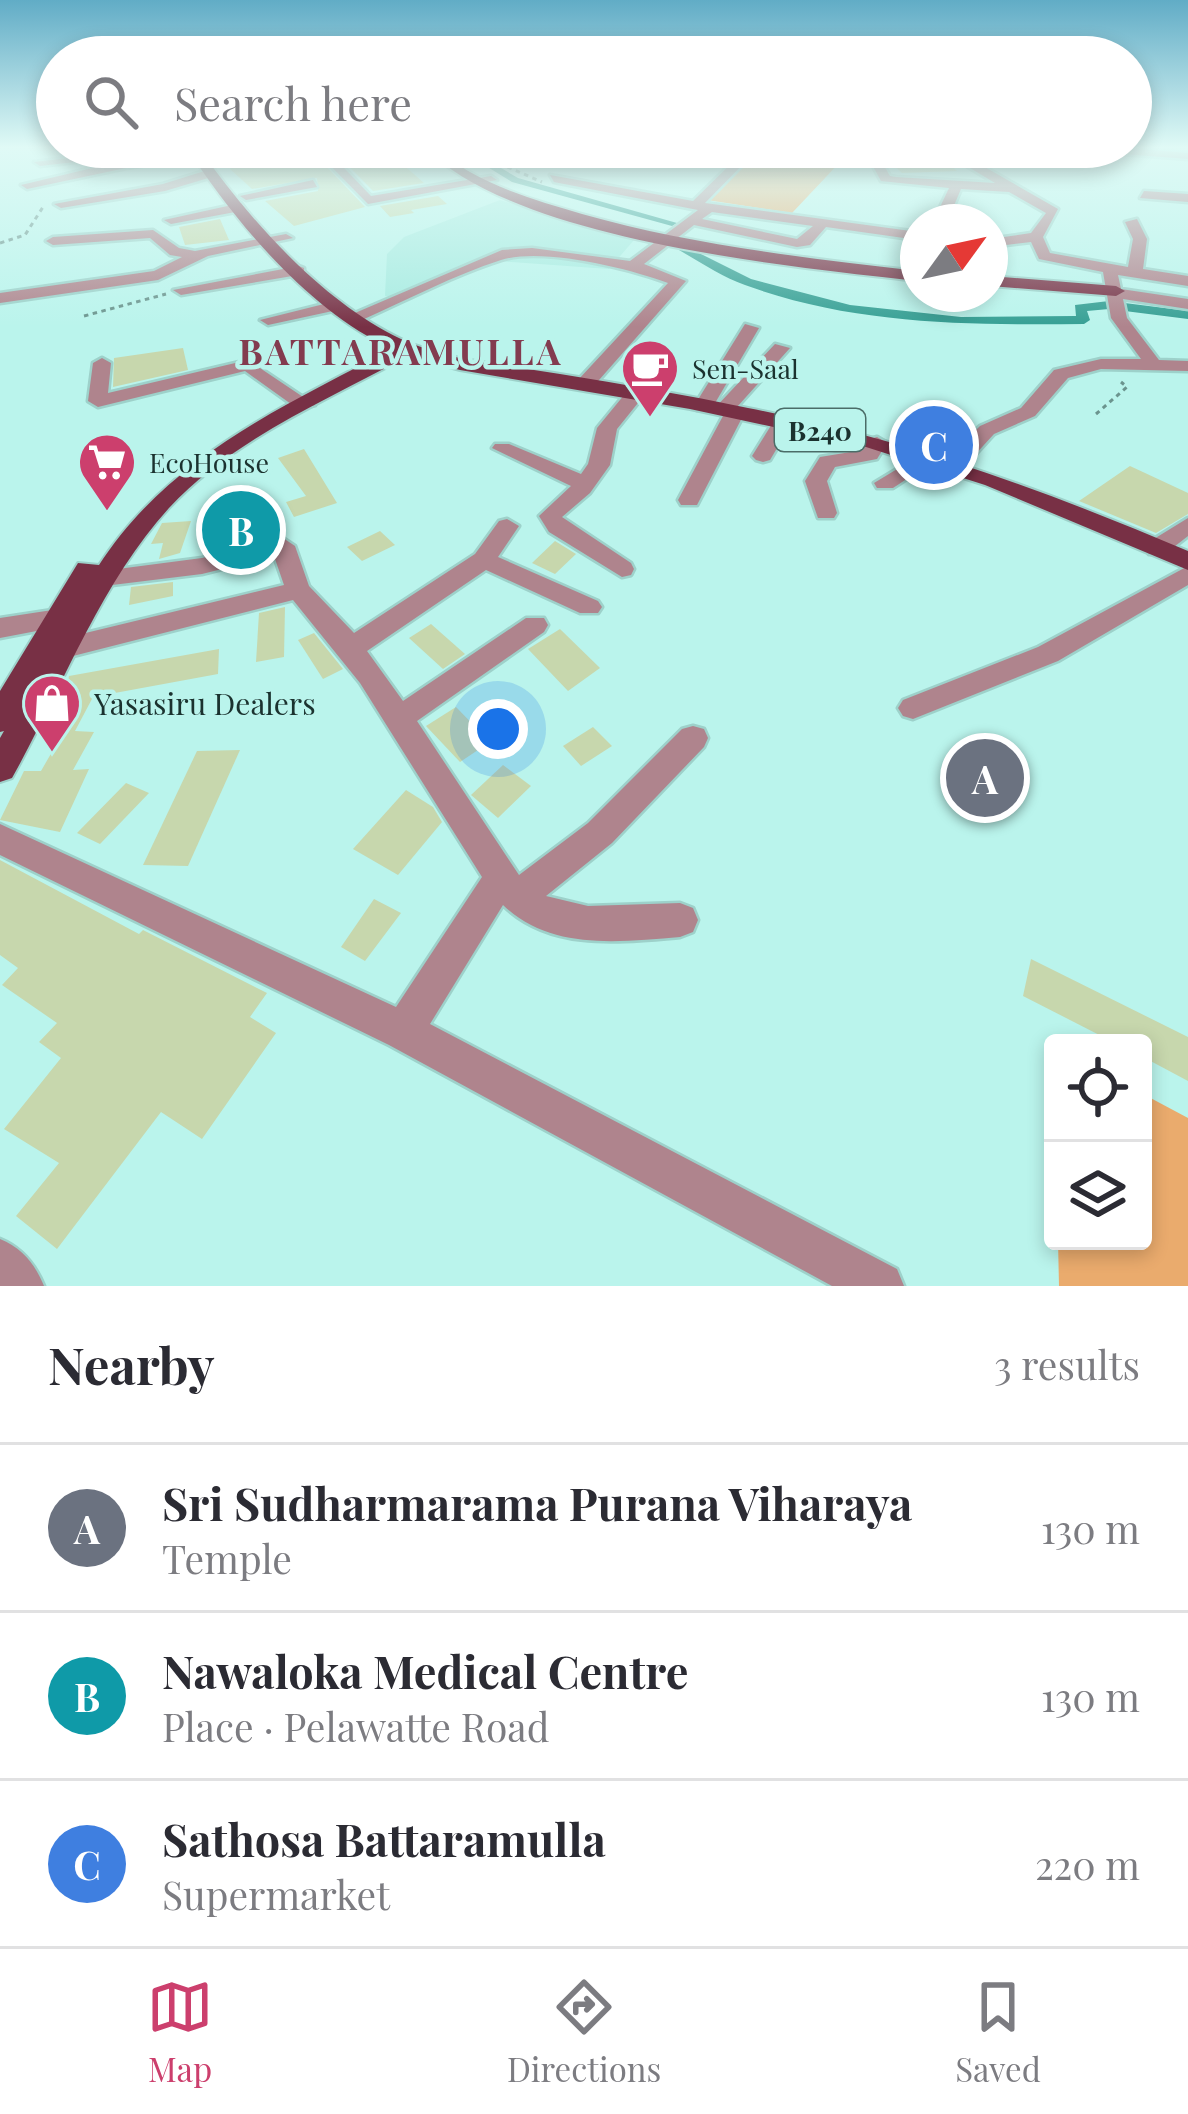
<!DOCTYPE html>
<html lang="en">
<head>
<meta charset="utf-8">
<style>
	:root { --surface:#fff; --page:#f7f7f7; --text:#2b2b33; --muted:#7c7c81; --line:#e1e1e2; --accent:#cc3f6d }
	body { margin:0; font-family:"Playfair Display",serif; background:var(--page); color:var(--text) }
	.controls { position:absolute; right:36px; bottom:36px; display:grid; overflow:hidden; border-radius:12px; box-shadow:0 6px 18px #0003 }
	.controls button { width:108px; height:108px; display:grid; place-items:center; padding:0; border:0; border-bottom:3px solid var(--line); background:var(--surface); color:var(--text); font:60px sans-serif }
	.compass { position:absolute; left:900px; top:204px; width:108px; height:108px; border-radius:50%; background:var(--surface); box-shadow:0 6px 18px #0003; rotate:57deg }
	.you { position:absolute; left:498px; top:729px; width:42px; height:42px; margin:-30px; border:9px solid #fff; border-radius:50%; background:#1a73e8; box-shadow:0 0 0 18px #1a73e833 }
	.badge { display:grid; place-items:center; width:78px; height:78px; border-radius:50%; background:var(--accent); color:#fff; font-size:39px; font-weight:700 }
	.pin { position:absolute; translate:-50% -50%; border:6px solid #fff; box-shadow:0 3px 12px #0006 }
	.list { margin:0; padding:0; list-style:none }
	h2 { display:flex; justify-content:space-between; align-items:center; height:156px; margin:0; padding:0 48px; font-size:51px }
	h2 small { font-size:39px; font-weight:400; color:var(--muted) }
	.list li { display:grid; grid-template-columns:78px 1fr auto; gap:36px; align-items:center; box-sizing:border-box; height:168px; padding:0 48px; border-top:3px solid var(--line) }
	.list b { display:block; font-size:45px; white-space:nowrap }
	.list p { margin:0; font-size:39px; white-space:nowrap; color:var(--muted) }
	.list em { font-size:39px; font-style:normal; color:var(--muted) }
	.icon { flex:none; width:66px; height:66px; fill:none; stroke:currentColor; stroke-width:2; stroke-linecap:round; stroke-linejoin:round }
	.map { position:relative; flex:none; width:1188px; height:1286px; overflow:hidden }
	.search { position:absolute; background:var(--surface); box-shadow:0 6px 18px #0003; left:36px; right:36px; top:36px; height:132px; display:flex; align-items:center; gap:30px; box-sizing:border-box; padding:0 42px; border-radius:66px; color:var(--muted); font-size:45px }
	.sheet { height:660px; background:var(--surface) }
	nav { display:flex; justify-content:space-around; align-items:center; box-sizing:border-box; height:168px; border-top:3px solid var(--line); background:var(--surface); font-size:33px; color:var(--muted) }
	nav a { display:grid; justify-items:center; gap:6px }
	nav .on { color:var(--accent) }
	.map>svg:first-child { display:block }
	.built { fill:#a7ebe1 }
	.green { fill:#eaab6d }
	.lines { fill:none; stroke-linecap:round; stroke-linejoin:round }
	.canal { fill:#369f94; fill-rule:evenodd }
	.building { fill:#c7d7ad }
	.minor-casing { stroke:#9dd1ca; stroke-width:5 }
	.major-casing { stroke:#9dd1ca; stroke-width:4 }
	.path { stroke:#6b948e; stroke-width:3; stroke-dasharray:4.5 4.5; stroke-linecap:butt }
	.minor { fill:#af848d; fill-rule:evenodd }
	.major { fill:#783045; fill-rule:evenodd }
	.labels { text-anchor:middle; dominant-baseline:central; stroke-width:9; stroke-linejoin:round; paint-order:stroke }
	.far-poi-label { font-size:27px; fill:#1b322f; stroke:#baf4ec; text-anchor:start }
	.shield { fill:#baf4ec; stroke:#4b6c68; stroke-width:3 }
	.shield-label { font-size:27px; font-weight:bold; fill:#1b322f }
	.poi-label { font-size:30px; fill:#1b322f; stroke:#baf4ec; text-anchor:start }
	.far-district-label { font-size:36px; font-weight:bold; letter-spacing:3px; fill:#833b4f; stroke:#baf4ec }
</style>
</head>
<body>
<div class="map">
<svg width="1188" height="1286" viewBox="0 0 1188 1286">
	<rect width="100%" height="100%" fill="#baf4ec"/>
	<polygon class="built" points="500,200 634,240 609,269 497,261 405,300 385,296 387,254 404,237"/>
	<g class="green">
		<path d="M764,147C789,147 821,144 842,160L792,213L707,200Z"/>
		<polygon points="1143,1094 1188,1118 1188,1286 1059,1286 1058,1241 1143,1241"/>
	</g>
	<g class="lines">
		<g class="canal">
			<polygon points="455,147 465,147 518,178 677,223 672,226 512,182"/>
			<path d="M683,245L751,279L850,305L961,317L1076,316L1075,305L1109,301L1188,311V319L1109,309L1087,311L1090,320L1084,324C970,325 854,325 745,285C722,277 700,262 679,250L677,248Z"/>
		</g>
	</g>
	<g class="building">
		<polygon points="233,147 308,147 365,207 294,226 265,201 318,191 317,178 252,189 230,169 238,156"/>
		<polygon points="330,147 404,147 425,165 407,168 424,183 373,191"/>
		<polygon points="873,147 930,147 957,171 902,173"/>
		<polygon points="438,196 447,204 411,210 414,213 390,217 380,206"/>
		<polygon points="220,219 229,240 185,245 179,227"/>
		<polygon points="183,348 188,370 113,387 114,358"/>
		<polygon points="304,449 337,503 294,517 286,502 306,496 278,458"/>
		<polygon points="1130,466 1188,493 1188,514 1156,533 1079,501"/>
		<polygon points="256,505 268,537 223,548 213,517"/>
		<polygon points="191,521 180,553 159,559 163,543 151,544 162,523"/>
		<polygon points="380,531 395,545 362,561 347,547"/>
		<polygon points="555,541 576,554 555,574 532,563"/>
		<polygon points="173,582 173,596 129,605 131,587"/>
		<polygon points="285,607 284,657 256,662 259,613"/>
		<polygon points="431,624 465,654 443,669 409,638"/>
		<polygon points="560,629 600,668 568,691 528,649"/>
		<polygon points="314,633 343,669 323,679 298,640"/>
		<polygon points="219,649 218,674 93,697 75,731 94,732 73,770 89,769 60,832 0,820 24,771 41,771 60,738 45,738 61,710 69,676"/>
		<polygon points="456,707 490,742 460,762 426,726"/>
		<polygon points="593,727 612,746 581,766 563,746"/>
		<polygon points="240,750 188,866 143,865 197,751"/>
		<polygon points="503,765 531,786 498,818 471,795"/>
		<polygon points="126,783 149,793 100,844 77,833"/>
		<polygon points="406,790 433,807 442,822 398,875 353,849"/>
		<polygon points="0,860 139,934 143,930 267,993 250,1017 276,1033 202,1139 161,1112 57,1249 16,1216 59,1163 4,1129 61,1058 39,1042 57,1023 2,985 18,968 0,955"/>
		<polygon points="374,899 401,913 365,961 341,947"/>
		<polygon points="1031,959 1188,1037 1188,1081 1143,1057 1143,1043 1115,1043 1023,996"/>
	</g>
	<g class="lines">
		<defs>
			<g id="minor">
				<polygon points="312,147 324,147 371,196 491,176 497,180 368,204"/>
				<polygon points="612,147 695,155 701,158 695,161 615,154 609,151"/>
				<path d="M740,147L757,150L705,203L918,232V240L826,227L810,245L797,247L694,225L644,264L686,281L592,388H578V380L668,283C628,268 542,247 501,260C454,275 407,300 362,320L348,316L502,250L532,248L630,261L698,210L554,182L550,175L693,201L744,151ZM712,212L813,226L797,239L702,219Z"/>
				<path d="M852,147C874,147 880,158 890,176L896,177L995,183L935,147H1116L1188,153V159L1071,150L962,154L1058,209L1043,237L1050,253L1128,267L1133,239L1125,222L1137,219L1147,239L1143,269L1188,276V286L1118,275L1121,289L1188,299V309L1123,299L1127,318L1159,360L1188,361V371L1101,369L1068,378L1035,416L994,434L961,470H945V460L980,426L1021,408L1054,370L1101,359H1141L1111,318L1103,272L1039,259L1031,242L990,247V239L1031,233L1046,213L1009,192L961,189L947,222H933L949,188L881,181L869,159Z"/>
				<polygon points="201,153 197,158 126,168 27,189 21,185 126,160"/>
				<polygon points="96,155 92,160 40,166 34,162"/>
				<polygon points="211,169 215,176 165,191 61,208 54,204 163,184"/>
				<polygon points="313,180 317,187 246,200 240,196"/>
				<polygon points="1144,191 1188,194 1188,202 1140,198"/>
				<polygon points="241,203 246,210 171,224 164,220"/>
				<polygon points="153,230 179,248 195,251 286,234 293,238 208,256 158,280 0,303 0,293 154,271 182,257 170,255 150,238 53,245 46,241 53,237"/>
				<polygon points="299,266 304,268 304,274 181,295 173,290"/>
				<polygon points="336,301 342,303 342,309 268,325 260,320"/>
				<polygon points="745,324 759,328 711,410 697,410 694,406"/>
				<polygon points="775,344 790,348 737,407 745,412 697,505 681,505 678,500 723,416 713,410"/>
				<polygon points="102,358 111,363 108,393 248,360 315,405 298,409 245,371 98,407 88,401 93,363"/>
				<polygon points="629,389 646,393 617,429 610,465 590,493 562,517 631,563 634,569 631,575 622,577 549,532 539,516 571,486 492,448 495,444 509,444 581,474 588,464 597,428"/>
				<polygon points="782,417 792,423 770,460 763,462 756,460 752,456 775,419"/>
				<polygon points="877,437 887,443 877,459 835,467 827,481 837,513 834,518 818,518 805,481 820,457 863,450 870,439"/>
				<polygon points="927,451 934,453 934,461 893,488 877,488 874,483"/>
				<polygon points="1188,518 1188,536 1165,554 1149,554 1145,548 1149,542"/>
				<path d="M507,519L519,526L498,557L598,601L602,607L598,613H580L486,570L367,651L403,701L526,618H544L548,625L544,632L417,721L519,875L588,823L682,729L693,726L704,729L708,738L704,747L612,843L546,896L588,906L680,903L693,908L698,920L693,932L680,937C619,942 550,951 503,905L430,1024L897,1269L904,1286H832L389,1045L0,855V824L396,1007L482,877L360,683L293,600L69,657L55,647L69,637L284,585L274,556L202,574L104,586L92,578L95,572L202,558L283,538L295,546L309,586L354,633L475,554L499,521Z"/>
				<polygon points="1188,566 1188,585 1058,661 913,719 903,716 898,708 903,700 1038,647"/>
				<polygon points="59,609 68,611 72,618 68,625 0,638 0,618"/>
				<path d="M0,1239C22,1248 35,1264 44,1286H0Z"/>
			</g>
			<g id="major">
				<path d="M186,147H198C249,219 321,301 401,339C451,362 507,365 560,374C623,384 686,395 748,408C902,438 1044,490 1188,551V570L985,485L866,447L690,409L460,370L408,356C327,400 233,439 169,508C99,585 62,689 12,778L0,782V738L4,731L0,732V691L78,563L99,565C169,457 282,407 392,349C308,310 236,223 186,147Z"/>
				<path d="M424,147C445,147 453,163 470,172C505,192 545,203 582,214C691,245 806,258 918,271V281C787,266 517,241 424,147Z"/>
				<polygon points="990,276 1116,286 1125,291 1116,296 990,286"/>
			</g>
		</defs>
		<use href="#minor" class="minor-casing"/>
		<use href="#major" class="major-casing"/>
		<g class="path">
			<polyline points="478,147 496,162 542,182"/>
			<polyline points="0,243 25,235 43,207"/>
			<polyline points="84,316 166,294"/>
			<polyline points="1096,414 1127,387 1121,382"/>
		</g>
		<use href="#minor" class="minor"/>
		<use href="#major" class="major"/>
	</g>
	<linearGradient id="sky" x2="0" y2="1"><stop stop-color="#61acc6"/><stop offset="0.45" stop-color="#e0faf6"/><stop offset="1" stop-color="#e0faf6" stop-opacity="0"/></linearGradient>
	<rect width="1188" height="327" fill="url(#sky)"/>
	<defs>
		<symbol id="cafe-pin" viewBox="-11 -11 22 30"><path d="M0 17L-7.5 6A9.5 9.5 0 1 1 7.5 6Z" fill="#cc3f6d" stroke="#baf4ec"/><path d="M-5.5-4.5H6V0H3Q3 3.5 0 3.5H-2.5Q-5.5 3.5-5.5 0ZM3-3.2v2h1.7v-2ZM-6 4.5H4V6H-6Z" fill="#fff"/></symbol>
		<symbol id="supermarket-pin" viewBox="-11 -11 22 30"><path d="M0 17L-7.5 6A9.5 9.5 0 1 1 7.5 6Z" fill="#cc3f6d" stroke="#baf4ec"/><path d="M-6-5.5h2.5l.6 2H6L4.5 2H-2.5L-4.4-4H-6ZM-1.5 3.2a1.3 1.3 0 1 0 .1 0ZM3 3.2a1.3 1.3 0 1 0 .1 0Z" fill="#fff"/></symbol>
		<symbol id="shop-pin" viewBox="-11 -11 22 30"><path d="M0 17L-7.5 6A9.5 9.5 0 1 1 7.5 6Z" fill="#cc3f6d" stroke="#baf4ec"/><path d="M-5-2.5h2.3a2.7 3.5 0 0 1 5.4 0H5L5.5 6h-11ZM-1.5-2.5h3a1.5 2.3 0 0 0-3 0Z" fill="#fff"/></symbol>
	</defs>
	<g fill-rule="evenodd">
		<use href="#cafe-pin" x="617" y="335" width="66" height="90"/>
		<use href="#supermarket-pin" x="74" y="429" width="66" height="90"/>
		<use href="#shop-pin" x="19" y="670" width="66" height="90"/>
	</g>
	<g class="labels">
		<g class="far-poi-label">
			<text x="692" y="368">Sen-Saal</text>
			<text x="149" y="462">EcoHouse</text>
		</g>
		<rect class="shield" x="775" y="409" width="90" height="42" rx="9"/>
		<g class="shield-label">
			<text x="820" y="430">B240</text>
		</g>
		<g class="poi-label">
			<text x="94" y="703">Yasasiru Dealers</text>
		</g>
		<g class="far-district-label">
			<text x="401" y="350">BATTARAMULLA</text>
		</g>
	</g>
</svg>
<div class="controls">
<button><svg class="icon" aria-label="locate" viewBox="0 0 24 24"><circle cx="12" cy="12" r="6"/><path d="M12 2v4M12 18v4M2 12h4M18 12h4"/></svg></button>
<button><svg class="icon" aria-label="layers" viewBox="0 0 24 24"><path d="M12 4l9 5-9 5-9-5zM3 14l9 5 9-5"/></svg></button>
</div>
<svg class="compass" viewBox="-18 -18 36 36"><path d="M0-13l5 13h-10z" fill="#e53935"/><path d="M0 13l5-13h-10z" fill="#7c7c81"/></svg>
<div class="you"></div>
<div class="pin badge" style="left:985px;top:778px;background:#6b7280">A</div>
<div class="pin badge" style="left:241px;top:530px;background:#0f9aa8">B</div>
<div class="pin badge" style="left:934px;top:445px;background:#3f7fe0">C</div>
<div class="search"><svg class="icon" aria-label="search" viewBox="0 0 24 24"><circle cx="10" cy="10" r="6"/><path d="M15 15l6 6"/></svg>Search here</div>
</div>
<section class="sheet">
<h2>Nearby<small>3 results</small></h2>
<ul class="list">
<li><span class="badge" style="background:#6b7280">A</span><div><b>Sri Sudharmarama Purana Viharaya</b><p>Temple</p></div><em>130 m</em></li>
<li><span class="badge" style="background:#0f9aa8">B</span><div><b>Nawaloka Medical Centre</b><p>Place · Pelawatte Road</p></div><em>130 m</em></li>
<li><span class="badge" style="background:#3f7fe0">C</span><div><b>Sathosa Battaramulla</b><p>Supermarket</p></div><em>220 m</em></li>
</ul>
</section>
<nav>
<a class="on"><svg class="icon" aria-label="map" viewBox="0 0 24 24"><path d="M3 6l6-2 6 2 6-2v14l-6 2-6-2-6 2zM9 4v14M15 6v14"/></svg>Map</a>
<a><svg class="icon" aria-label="directions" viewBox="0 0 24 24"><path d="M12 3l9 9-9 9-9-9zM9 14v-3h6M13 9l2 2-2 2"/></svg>Directions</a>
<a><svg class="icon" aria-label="saved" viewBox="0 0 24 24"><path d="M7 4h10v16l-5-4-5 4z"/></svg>Saved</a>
</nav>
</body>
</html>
